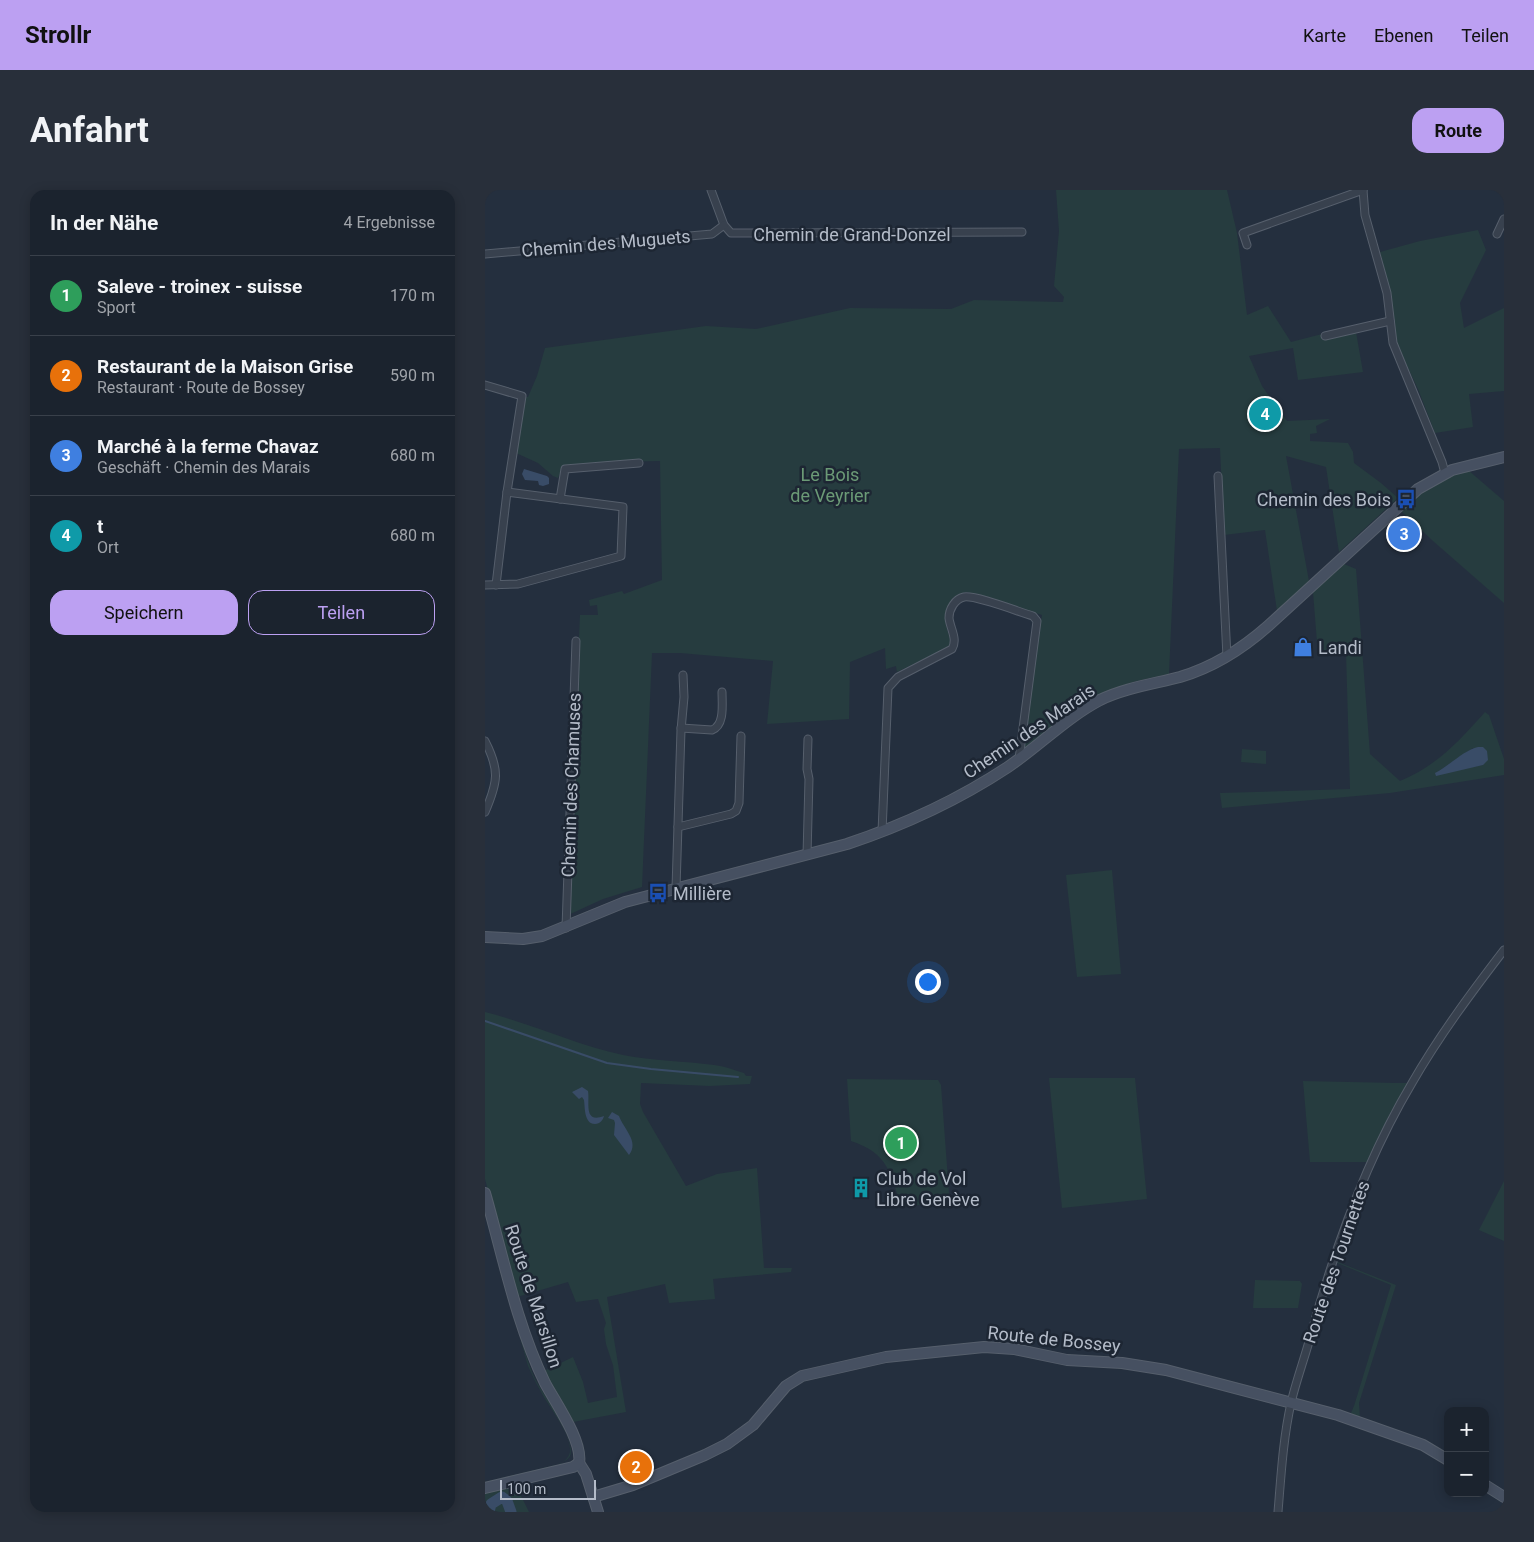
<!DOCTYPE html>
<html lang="de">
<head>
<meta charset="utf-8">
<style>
	:root { --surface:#1b232e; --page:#282f3a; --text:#f1f3f6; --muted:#a0a4aa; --line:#39404a; --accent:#bca0f2 }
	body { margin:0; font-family:Roboto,sans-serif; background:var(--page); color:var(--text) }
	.controls { position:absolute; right:15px; bottom:15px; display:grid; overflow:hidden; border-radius:10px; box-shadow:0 2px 12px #0003 }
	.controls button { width:45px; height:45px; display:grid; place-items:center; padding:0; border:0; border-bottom:1px solid var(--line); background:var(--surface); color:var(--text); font:25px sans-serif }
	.scale { position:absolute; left:15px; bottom:12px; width:96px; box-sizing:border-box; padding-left:5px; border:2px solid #b4bcc9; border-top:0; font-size:14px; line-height:18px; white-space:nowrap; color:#b4bcc9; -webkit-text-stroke:4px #1d2633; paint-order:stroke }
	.you { position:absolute; left:442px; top:791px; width:18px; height:18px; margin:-12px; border:4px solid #fff; border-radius:50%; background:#1a73e8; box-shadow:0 0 0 8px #1a73e833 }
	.badge { display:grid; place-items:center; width:32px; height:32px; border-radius:50%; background:var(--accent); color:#fff; font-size:16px; font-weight:700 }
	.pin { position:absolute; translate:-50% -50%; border:2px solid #fff; box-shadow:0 1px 5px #0006 }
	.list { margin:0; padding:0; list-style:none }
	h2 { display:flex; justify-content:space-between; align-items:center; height:65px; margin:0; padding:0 20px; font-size:21px }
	h2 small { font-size:16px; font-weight:400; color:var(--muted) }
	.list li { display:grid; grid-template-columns:32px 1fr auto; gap:15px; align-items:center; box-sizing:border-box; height:80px; padding:0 20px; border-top:1px solid var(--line) }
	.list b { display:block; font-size:19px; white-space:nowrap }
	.list p { margin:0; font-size:16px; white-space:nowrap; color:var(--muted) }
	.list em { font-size:16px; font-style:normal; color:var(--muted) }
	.actions { display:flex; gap:10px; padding:15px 20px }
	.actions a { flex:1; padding:11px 0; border:1px solid var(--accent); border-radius:15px; text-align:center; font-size:18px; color:var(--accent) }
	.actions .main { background:var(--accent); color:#111 }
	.map { position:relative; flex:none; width:1019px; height:1322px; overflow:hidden; border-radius:15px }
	header { display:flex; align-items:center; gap:30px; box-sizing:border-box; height:70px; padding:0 25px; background:var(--accent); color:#111 }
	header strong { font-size:24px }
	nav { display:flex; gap:28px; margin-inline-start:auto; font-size:18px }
	.intro { display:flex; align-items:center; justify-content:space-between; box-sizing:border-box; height:120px; padding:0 30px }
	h1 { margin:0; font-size:35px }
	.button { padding:12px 22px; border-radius:15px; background:var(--accent); color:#111; font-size:18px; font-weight:700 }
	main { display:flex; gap:30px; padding:0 30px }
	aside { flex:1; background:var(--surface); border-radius:15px; box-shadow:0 2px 12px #0003 }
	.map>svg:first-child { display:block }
	.green { fill:#263c3f; fill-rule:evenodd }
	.water { fill:#394c67 }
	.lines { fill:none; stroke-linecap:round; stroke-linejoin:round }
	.stream { stroke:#394c67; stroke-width:2 }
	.river { stroke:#394c67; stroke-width:11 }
	.street-casing { stroke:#565f6c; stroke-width:9 }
	.secondary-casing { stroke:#565f6c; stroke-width:12 }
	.street { stroke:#38414e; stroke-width:7 }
	.secondary { stroke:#465061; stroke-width:10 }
	.labels { text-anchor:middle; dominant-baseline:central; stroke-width:5; stroke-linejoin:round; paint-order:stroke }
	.street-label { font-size:18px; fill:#b4bcc9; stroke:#1d2633 }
	.park-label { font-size:18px; fill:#6b9a76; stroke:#1d2633 }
	.poi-label { font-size:18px; fill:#b4bcc9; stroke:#1d2633; text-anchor:start }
</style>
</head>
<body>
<header>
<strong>Strollr</strong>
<nav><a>Karte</a><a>Ebenen</a><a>Teilen</a></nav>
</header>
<div class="intro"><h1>Anfahrt</h1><a class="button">Route</a></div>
<main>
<aside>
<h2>In der Nähe<small>4 Ergebnisse</small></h2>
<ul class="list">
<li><span class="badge" style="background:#2e9e5b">1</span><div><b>Saleve - troinex - suisse</b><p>Sport</p></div><em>170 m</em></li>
<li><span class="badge" style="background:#e8710a">2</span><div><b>Restaurant de la Maison Grise</b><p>Restaurant · Route de Bossey</p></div><em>590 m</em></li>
<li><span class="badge" style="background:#3f7fe0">3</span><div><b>Marché à la ferme Chavaz</b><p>Geschäft · Chemin des Marais</p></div><em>680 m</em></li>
<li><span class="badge" style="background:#0f9aa8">4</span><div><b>t</b><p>Ort</p></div><em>680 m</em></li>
</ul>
<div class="actions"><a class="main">Speichern</a><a>Teilen</a></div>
</aside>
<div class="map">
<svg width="1019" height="1322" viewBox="0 0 1019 1322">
	<rect width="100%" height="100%" fill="#242f3e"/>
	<g class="green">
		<path d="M571,0H742L752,43L762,125L783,116L806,152L837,144L838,148L871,142L878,182L813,190L808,158L764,166L777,196L802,231L845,229L831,236L832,243L825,244V251L863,253L868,262L869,273L896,293L913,308L854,362L841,277L801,266L824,391L792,421L780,340L739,345L735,258L694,259L684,484C666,488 648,491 631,498C596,512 569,536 540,559L538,551L547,478L557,425L482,402C470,404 462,417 461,428C460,435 464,445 466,452L462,458L412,482L411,476L401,479L400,458L365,472L364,529L282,534L288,471L195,463H167L157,697L118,709L81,726L95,425H113L112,415L105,416L104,410L137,401L139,404L177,390L175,271L128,272L78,276L73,288L68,286L53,273L31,263L40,207H43L52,186L60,158L221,136L271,139L365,118L466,119L489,110L578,112L579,107L569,96L574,41Z"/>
		<polygon points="993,40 1001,60 975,113 979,138 1019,118 1019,201 984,204 988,237 950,243 933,199 915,161 911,149 905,103 895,62 935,51"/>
		<path d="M983,280L1019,311V413L948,351L915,320C934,303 958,284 983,280Z"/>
		<path d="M857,374V376L859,374L871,379L885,564L915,591C953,575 974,551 1000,522L1004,525L1019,569V585L905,603L737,618L735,603L865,599L861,463L833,465L828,402L832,396ZM988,558L998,575L951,583Z"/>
		<polygon points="757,559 781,561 781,574 756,572"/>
		<polygon points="627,680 636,784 592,787 581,685"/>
		<path d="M0,822C47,834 91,855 138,865C168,871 199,871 229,875C239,876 249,880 259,883L261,886H267L265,894L225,896L156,893L155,914L158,922L201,996L232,984L272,978L279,1078H307L306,1082L228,1089L230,1109L184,1113L180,1094L122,1107L141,1222L88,1232L59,1181L88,1167L98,1192L103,1213L132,1207L128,1175L121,1154L119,1139L121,1133L113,1109L91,1112L83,1092L32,1107L0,989Z"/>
		<polygon points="564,888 650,888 662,1009 577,1018"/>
		<path d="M362,889L453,890L456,895L464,1003L463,1009L460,1012L417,1017C404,983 405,964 366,951Z"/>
		<polygon points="818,891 911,893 923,893 883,972 825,972"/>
		<polygon points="1019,991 1019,1051 994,1040"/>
		<path d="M0,1021C10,1056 20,1090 29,1124C35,1145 41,1169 50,1189C58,1204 92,1251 85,1266C80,1278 15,1290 0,1294V1292L75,1274C79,1271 84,1268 85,1262C87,1244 63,1216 55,1200C50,1192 47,1184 43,1176Z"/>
		<polygon points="850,1071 911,1095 874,1213 875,1229 861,1223 866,1223 869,1216 906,1095 850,1072"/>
		<polygon points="770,1090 815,1091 817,1094 813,1118 768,1118"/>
		<polygon points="44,1292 27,1303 36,1306 44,1322 0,1322 0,1303"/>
	</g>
	<g class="water">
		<polygon points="39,279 62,286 64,288 64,294 58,296 54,295 53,291 40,290 37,284"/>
		<path d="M993,557H998L1002,561L1003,570L998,575L951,586L950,583C964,576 979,560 993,557Z"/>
		<path d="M97,897L103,901C105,912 98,934 119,926C118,930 115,934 110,934C99,934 100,917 99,910L97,907L94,909L87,902Z"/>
		<path d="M127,922L134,926C138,938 155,952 144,965L129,945L130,933L129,930L123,928Z"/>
	</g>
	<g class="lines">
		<polyline class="stream" points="0,831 122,873 166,879 253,887"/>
		<polyline class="river" points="4,1322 6,1314 17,1307 22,1311 26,1322"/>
		<defs>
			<g id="street">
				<polyline points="226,0 239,35 246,43 537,42"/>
				<polyline points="878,0 880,25 902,103 908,153 957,272 960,283"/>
				<polyline points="1012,44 1019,29"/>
				<polyline points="762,55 758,43 878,0"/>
				<polyline points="0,64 227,44 239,35"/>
				<polyline points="840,146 905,131"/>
				<polyline points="0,195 37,206 22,302 11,395"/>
				<polyline points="733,286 742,467"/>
				<polyline points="75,309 80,279 154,273"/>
				<polyline points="0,395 33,394 136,366 138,317 22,302"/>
				<path d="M196,538L227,540C240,535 237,514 237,502"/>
				<path d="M0,551C15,580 13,592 0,622"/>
				<polyline points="193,637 246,624 251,621 254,613 256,546"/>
				<path d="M397,642L403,498L413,487L467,459C473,449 465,438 464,428C464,419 470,409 479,407C491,405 534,422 548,426L552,431L534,569"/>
				<polyline points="322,665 324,589 322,579 323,549"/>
				<polyline points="191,698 196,540 199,507 198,485"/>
				<polyline points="81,738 91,451"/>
				<path d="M793,1322C796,1286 798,1249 806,1213C811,1191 819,1170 825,1148C849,1059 880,972 927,893C954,846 986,803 1019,760"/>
			</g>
			<g id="secondary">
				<path d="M0,747L38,749L57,746L140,712L362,654C419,635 473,610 523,577C554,556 581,528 615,510C640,498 668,494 695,487C729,477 757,459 783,436L933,299L967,280L1019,267"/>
				<path d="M0,1003C18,1066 31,1133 60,1193C70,1212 98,1251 94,1273"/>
				<polyline points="94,1273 101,1284 113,1322"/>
				<polyline points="1000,1295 1019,1307"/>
				<polyline points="0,1298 88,1277 94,1273"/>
				<polyline points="108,1307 148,1295 220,1265 242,1254 268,1235 301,1196 317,1186 401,1167 499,1157 529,1159 582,1170 637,1173 681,1180 853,1225 938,1255 963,1270"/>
			</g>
		</defs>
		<use href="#street" class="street-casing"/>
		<use href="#secondary" class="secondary-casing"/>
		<use href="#street" class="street"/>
		<use href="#secondary" class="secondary"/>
	</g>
	<defs>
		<symbol id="bus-bare" viewBox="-9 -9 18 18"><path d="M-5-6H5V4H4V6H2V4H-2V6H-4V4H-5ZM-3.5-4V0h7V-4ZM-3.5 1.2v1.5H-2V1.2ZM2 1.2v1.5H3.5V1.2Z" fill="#1a4fb4" stroke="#1d2633" stroke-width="2.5" paint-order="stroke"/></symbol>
		<symbol id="shop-bare" viewBox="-9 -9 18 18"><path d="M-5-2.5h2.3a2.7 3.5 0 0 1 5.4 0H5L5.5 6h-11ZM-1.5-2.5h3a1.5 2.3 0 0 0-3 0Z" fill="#3f7fe0" stroke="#1d2633" stroke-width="2.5" paint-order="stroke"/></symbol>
		<symbol id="building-bare" viewBox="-9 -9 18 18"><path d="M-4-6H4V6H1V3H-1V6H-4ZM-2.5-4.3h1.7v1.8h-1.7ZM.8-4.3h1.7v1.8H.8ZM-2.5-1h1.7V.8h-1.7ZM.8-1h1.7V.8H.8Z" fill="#0f9aa8" stroke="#1d2633" stroke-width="2.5" paint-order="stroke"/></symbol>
	</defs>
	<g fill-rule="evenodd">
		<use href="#bus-bare" x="907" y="295" width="28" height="28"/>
		<use href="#shop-bare" x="804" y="443" width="28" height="28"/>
		<use href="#bus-bare" x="159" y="689" width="28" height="28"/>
		<use href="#building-bare" x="362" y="984" width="28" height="28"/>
	</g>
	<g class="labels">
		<g class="street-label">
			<text x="367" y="44">Chemin de Grand-Donzel</text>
			<text transform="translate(121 53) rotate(-5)">Chemin des Muguets</text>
			<text transform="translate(544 541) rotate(-34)">Chemin des Marais</text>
			<text transform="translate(86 595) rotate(-88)">Chemin des Chamuses</text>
			<text transform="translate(851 1072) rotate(-71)">Route des Tournettes</text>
			<text transform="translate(49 1106) rotate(72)">Route de Marsillon</text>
			<text transform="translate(569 1149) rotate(6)">Route de Bossey</text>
		</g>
		<g class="park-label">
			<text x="345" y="284">Le Bois<tspan x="345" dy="21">de Veyrier</tspan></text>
		</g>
		<g class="poi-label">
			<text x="906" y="309" text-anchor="end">Chemin des Bois</text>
			<text x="833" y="457">Landi</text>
			<text x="188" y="703">Millière</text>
			<text x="391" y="988">Club de Vol<tspan x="391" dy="21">Libre Genève</tspan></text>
		</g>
	</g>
</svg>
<div class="controls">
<button>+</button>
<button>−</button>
</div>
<div class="scale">100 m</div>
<div class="you"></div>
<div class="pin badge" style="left:416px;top:953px;background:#2e9e5b">1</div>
<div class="pin badge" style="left:151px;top:1277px;background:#e8710a">2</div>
<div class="pin badge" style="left:919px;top:344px;background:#3f7fe0">3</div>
<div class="pin badge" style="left:780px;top:224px;background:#0f9aa8">4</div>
</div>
</main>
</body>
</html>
